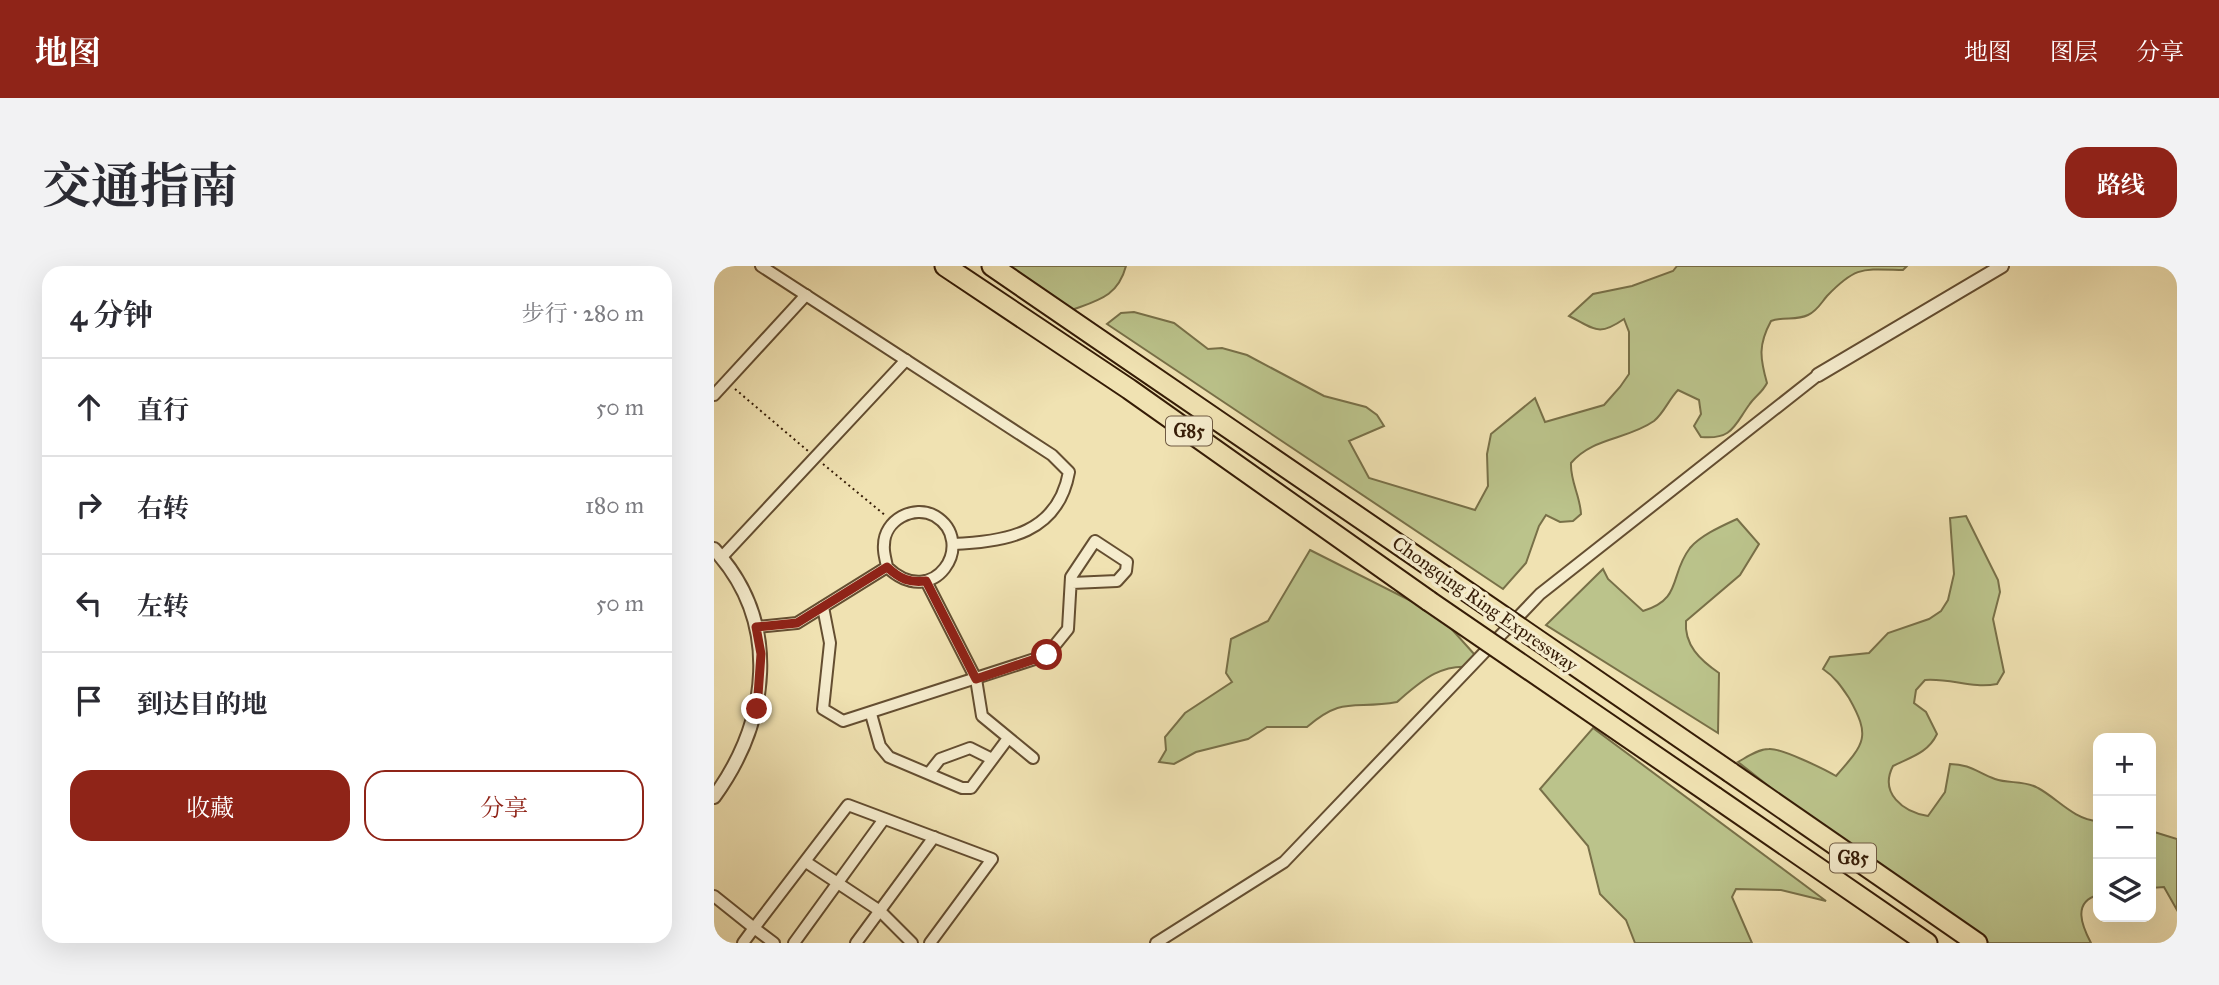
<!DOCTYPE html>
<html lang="zh">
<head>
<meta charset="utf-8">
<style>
	:root { --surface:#fff; --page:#f2f2f3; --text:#2b2b33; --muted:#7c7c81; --line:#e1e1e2; --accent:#8f2418 }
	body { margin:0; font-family:"IM FELL Great Primer","Noto Serif SC",serif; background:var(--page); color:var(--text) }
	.controls { position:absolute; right:21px; bottom:21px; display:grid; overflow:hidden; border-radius:14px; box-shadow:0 7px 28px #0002 }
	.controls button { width:63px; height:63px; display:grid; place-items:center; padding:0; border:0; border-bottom:2px solid var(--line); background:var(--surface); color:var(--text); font:35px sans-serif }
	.stop { position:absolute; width:21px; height:21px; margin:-16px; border:5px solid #8f2418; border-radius:50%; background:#fff }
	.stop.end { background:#8f2418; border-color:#fff; box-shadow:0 2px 7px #0008 }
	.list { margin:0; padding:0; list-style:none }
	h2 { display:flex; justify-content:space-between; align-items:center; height:91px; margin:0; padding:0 28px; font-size:30px }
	h2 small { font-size:23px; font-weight:400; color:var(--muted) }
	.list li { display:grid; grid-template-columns:46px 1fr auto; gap:21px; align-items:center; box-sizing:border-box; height:98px; padding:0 28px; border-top:2px solid var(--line) }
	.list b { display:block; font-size:26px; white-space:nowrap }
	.list em { font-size:23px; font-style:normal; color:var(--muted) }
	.actions { display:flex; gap:14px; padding:21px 28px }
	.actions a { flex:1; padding:16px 0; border:2px solid var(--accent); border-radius:21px; text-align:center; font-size:24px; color:var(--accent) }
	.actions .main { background:var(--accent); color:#fff }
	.icon { flex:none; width:38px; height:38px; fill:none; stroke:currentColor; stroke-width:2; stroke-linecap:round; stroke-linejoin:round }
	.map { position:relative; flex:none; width:1463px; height:677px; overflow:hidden; border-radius:21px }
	header { display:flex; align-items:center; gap:42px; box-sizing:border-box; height:98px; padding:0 35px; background:var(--accent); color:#fff }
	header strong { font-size:33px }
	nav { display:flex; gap:38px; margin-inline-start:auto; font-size:24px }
	.intro { display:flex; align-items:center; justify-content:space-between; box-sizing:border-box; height:168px; padding:0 42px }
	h1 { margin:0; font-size:49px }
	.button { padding:18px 32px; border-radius:21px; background:var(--accent); color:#fff; font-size:24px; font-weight:700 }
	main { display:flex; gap:42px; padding:0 42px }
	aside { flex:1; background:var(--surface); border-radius:21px; box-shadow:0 7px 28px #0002 }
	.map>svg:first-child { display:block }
	.green { fill:#bbc38b; stroke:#787048; stroke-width:2 }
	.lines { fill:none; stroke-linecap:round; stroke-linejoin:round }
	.minor-casing { stroke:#644e31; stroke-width:14 }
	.tertiary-casing { stroke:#644e31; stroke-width:16 }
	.motorway-casing { stroke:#351c06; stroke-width:23 }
	.path { stroke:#351c06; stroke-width:2; stroke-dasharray:2 3.5; stroke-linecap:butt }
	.minor { stroke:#f5eccd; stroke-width:10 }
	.tertiary { stroke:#f5eccd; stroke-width:12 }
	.motorway { stroke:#f0e2b2; stroke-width:19 }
	.motorway-bridge-casing { stroke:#351c06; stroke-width:23; stroke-linecap:butt }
	.motorway-bridge { stroke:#f0e2b2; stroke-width:19 }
	.route { stroke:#8f2418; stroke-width:9 }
	.labels { text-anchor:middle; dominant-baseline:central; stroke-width:7; stroke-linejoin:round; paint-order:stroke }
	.shield { fill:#f5eccd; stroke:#6f5a42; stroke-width:2 }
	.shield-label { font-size:18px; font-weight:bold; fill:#351c06 }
	.street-label { font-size:19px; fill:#351c06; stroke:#f5eccd }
</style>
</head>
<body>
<header>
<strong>地图</strong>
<nav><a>地图</a><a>图层</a><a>分享</a></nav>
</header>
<div class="intro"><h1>交通指南</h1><a class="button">路线</a></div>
<main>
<aside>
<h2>4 分钟<small>步行 · 280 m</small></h2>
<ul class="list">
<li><svg class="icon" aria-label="ahead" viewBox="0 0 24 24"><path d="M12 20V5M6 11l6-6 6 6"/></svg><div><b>直行</b></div><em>50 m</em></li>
<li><svg class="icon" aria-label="right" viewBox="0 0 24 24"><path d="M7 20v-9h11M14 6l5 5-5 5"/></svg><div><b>右转</b></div><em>180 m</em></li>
<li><svg class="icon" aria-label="left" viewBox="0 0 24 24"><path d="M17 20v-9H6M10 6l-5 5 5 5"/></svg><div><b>左转</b></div><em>50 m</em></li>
<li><svg class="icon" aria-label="arrive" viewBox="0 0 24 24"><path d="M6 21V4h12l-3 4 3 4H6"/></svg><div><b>到达目的地</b></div></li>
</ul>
<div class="actions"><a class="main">收藏</a><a>分享</a></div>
</aside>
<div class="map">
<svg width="1463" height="677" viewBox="0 0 1463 677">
	<rect width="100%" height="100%" fill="#f0e2b2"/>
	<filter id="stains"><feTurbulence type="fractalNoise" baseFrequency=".00286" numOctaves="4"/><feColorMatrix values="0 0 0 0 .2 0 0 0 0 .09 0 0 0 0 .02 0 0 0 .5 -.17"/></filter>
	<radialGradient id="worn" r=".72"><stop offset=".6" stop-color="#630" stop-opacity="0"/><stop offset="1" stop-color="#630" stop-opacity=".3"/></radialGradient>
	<g class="green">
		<path d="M289,0H412C404,30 385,34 358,44Z"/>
		<path d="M963,0H1193L1189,4C1148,3 1142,0 1113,30C1107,37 1103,45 1094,49C1082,55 1070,50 1057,55C1044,79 1046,92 1053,117C1048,127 1041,130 1035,139C1020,160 1018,174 987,171L980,160L987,148L985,134L964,124C955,133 950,147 940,155C913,174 879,171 857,197C856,215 866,229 867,248L859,255L846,256L832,249L825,260L812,297L789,323L393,58L407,47L420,46L460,57L494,83L508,82L533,89L610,130L652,141L663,149L670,160L635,175L655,212L761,244L774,220L773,188L777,168L821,132L831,156L890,139L906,121L915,108V66L910,53C884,71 881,63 855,50L879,28L918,20L959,5Z"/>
		<path d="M1252,250L1284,314L1286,326L1279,353L1290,406L1283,418C1258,423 1237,412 1211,414L1202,424L1200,437L1212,446L1223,468C1214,487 1197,491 1179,500C1165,527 1189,546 1214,550L1231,526L1236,498C1256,498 1264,507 1281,513C1295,518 1310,514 1324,522C1343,532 1360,554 1384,555V629C1358,636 1368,660 1377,677H1275L1144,590L1024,496C1033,491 1044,483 1055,483C1067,482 1110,503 1122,510C1151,477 1157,471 1135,432C1127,420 1121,411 1109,403L1116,391L1155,387L1174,367L1215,353L1227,345L1234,334L1240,308L1236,252Z"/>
		<path d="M1023,253L1045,278L1026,309L972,355C970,379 986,394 1005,407L1004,467L832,359L889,303L894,313L929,345C969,333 955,309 976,282C987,269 1008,260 1023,253Z"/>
		<path d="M596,284L725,349L761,389L762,402C728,395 706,416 683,436C640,444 630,429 593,461H553L534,473L482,486L460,498L445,496L452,484L451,471L471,447L518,416L512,407L517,373L554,355Z"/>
		<polygon points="879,462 1112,635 1067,624 1022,623 1018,631 1038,677 921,677 912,654 886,628 874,580 826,523"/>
		<polygon points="1437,565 1463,573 1463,644 1450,621 1437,622"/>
	</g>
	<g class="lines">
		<defs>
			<g id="minor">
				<path d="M47,0L338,189L355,206C344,267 293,276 239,278"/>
				<polyline points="0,129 92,29"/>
				<polyline points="7,292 192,94"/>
				<polyline points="212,315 262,413 268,450 319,492"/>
				<polyline points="109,341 116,377 109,443 129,455 333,389 354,363 357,311 381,275 413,296 412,305 403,315 358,317"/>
				<path d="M42,361L83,357L173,301C220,346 264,276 221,250C200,238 170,254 170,279C169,286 172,294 173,301"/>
				<polyline points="157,448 166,480 175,491 248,522 257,522 292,475"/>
				<polyline points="215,507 226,493 256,482 278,493"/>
				<polyline points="92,596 166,645 198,677"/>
				<polyline points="0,630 40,662 29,677"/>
				<polyline points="60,677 40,662 134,539 278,593 216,677"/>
				<polyline points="80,677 170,553"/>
				<polyline points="142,677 220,571"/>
				<polyline points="442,677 570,596 826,328 1104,109"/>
			</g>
			<g id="tertiary">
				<polyline points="1104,109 1288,0"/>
				<path d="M0,283C68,357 55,455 0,531"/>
			</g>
			<g id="motorway">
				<polyline points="231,0 415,123 715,335"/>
				<polyline points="278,0 729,309"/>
				<polyline points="1016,506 1263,677"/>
				<polyline points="1001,531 1213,677"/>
			</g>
		</defs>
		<use href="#minor" class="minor-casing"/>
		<use href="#tertiary" class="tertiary-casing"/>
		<use href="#motorway" class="motorway-casing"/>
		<g class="path">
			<polyline points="21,123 94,185"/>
			<polyline points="109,198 172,250"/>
		</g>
		<use href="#minor" class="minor"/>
		<use href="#tertiary" class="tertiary"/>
		<use href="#motorway" class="motorway"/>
		<defs>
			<g id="motorway-bridge">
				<polyline points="729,309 1016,506"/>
				<polyline points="715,335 1001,531"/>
			</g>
		</defs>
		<use href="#motorway-bridge" class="motorway-bridge-casing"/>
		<use href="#motorway-bridge" class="motorway-bridge"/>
	</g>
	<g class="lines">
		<path class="route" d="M43,443L47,388L42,361L83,357L173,301C186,313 195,317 212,315L262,413L333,389"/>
	</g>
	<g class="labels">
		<g class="shield">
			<rect x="452" y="150.5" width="46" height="29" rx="5"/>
			<rect x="1116" y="577.5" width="46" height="29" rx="5"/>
		</g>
		<g class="shield-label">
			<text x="475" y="165">G85</text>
			<text x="1139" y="592">G85</text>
		</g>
		<g class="street-label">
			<text transform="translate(771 338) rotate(35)">Chongqing Ring Expressway</text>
		</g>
	</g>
	<rect width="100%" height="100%" filter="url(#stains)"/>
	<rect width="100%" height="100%" fill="url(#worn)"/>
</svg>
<div class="controls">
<button>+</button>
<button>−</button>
<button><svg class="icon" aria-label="layers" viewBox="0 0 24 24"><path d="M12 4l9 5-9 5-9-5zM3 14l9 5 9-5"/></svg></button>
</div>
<div class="stop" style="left:333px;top:389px"></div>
<div class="stop end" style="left:43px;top:443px"></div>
</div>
</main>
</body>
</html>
